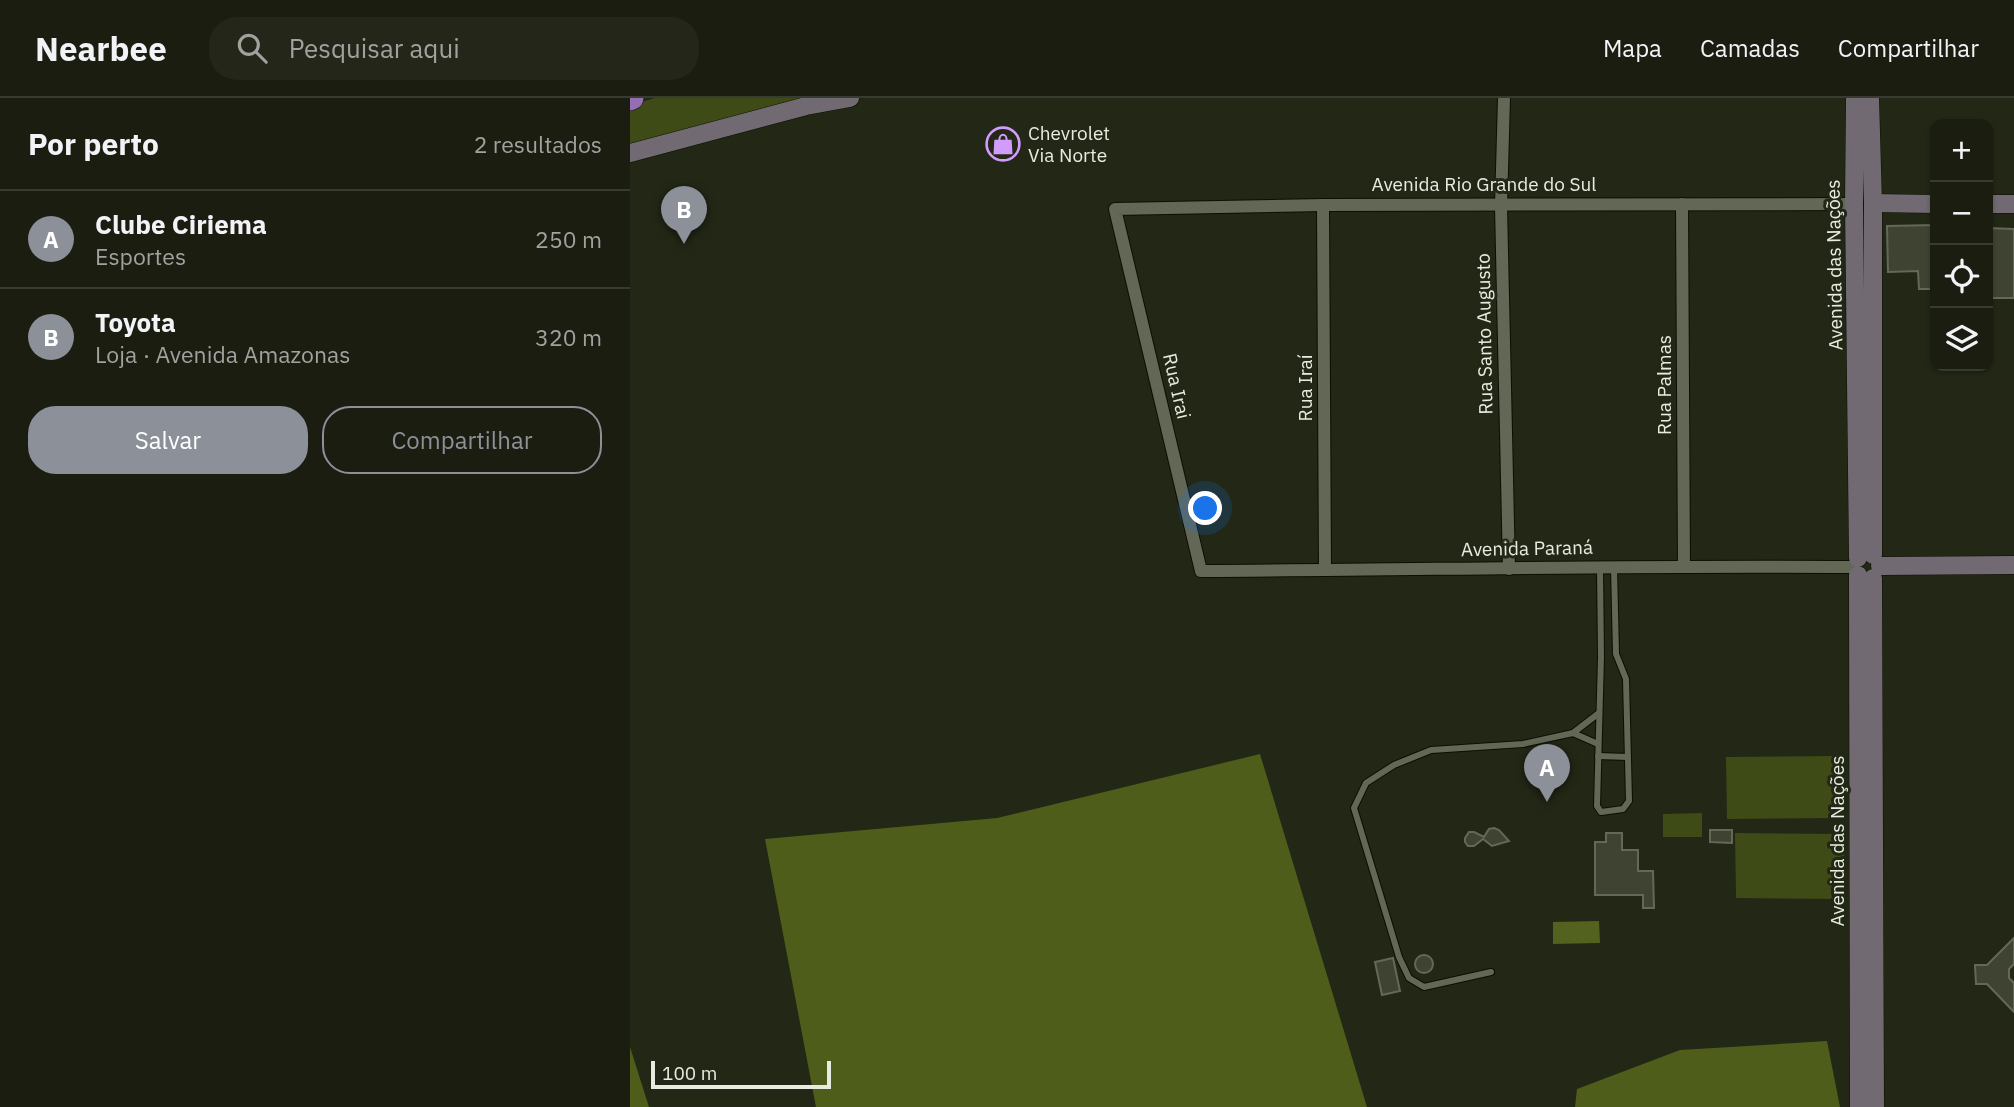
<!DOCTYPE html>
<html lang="pt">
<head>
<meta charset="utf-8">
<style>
	:root { --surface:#1a1d10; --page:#232619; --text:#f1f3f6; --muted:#9fa29f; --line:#383b30; --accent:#8c9099 }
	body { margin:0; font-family:"IBM Plex Sans",sans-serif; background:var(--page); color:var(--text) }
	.controls { position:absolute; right:21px; top:21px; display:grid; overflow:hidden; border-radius:14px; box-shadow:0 2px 5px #0004 }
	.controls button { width:63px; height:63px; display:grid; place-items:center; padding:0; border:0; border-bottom:2px solid var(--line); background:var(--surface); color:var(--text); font:35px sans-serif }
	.scale { position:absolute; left:21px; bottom:18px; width:180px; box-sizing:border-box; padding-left:7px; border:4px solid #e7ebe0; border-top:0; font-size:19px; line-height:24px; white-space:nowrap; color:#e7ebe0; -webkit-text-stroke:5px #222716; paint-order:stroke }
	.you { position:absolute; left:576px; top:411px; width:24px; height:24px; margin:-18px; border:5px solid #fff; border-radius:50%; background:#1a73e8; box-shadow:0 0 0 10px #1a73e833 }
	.badge { display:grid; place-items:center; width:46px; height:46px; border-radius:50%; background:var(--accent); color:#fff; font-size:23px; font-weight:700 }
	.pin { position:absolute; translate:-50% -58px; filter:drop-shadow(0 2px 4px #0008) }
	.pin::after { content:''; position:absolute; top:37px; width:24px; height:21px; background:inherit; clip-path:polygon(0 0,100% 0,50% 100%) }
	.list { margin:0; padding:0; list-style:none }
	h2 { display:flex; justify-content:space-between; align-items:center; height:91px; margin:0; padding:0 28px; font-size:30px }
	h2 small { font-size:23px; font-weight:400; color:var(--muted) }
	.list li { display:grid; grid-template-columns:46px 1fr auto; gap:21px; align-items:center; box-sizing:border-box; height:98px; padding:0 28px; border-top:2px solid var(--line) }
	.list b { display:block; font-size:26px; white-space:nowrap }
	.list p { margin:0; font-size:23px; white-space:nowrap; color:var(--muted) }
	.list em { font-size:23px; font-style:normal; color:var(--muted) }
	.actions { display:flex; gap:14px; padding:21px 28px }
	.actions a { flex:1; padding:16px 0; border:2px solid var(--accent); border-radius:28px; text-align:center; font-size:24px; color:var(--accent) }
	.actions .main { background:var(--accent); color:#fff }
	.icon { flex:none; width:38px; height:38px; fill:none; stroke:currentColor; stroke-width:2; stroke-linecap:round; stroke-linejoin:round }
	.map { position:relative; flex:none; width:1384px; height:1009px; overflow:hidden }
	header { display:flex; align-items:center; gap:42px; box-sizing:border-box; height:98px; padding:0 35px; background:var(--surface); border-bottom:2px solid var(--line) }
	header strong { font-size:33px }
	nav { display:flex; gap:38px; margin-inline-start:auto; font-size:24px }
	.search { width:490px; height:63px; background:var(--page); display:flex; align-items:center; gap:18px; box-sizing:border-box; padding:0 24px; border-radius:28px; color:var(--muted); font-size:26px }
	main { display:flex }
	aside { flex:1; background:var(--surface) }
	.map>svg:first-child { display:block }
	.green { fill:#3f4b16 }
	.forest { fill:#4e5d19 }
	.water { fill:#53621f }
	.building { fill:#3f4432; stroke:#646957; stroke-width:2 }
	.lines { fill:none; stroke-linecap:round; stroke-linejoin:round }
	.lane-casing { stroke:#0c0f03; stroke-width:8 }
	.street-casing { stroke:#0c0f03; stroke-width:14 }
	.secondary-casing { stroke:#0c0f03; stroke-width:19 }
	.highway-casing { stroke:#0c0f03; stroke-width:24 }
	.lane { stroke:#626855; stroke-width:6 }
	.street { stroke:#626855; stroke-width:12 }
	.secondary { stroke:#716a72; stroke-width:18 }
	.highway { stroke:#956eb4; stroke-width:23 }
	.labels { text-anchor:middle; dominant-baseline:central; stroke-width:6; stroke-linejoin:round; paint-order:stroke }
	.poi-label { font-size:19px; fill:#e7ebe0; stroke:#222716; text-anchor:start }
	.street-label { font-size:19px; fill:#e7ebe0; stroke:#222716 }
</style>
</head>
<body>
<header>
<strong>Nearbee</strong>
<div class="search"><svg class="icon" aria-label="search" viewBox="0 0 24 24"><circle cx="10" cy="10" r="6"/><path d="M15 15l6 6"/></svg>Pesquisar aqui</div>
<nav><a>Mapa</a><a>Camadas</a><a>Compartilhar</a></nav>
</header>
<main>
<aside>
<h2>Por perto<small>2 resultados</small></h2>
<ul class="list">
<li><span class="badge">A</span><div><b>Clube Ciriema</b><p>Esportes</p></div><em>250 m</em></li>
<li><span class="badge">B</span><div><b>Toyota</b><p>Loja · Avenida Amazonas</p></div><em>320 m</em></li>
</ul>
<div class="actions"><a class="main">Salvar</a><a>Compartilhar</a></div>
</aside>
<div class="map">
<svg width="1384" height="1009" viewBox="0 0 1384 1009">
	<rect width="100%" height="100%" fill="#222716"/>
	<g class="green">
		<polygon points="25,0 182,0 0,49 0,7"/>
		<polygon points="1208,658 1209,720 1097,721 1096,659"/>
		<polygon points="1072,715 1072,739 1033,739 1033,716"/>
		<polygon points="1105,735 1214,736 1215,801 1106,800"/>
	</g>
	<g class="forest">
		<polygon points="630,656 737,1009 186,1009 135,741 367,720"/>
		<polygon points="1197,943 1210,1009 945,1009 947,991 1050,952"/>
		<polygon points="0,949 19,1009 0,1009"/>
	</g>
	<polygon class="water" points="969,823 970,845 923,846 923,824"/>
	<g class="building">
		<polygon points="1305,127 1305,191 1289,191 1288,173 1258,174 1257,128"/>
		<polygon points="1358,130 1384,131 1384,200 1358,200"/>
		<polygon points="864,730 869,732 879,743 862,748 853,741 844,748 838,748 835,744 835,740 839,734 844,734 854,739 859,731"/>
		<polygon points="1080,732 1102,732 1102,745 1080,744"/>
		<polygon points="976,735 992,735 992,752 1008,752 1008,773 1023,773 1024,810 1013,810 1013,797 965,797 965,744 976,744"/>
		<polygon points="1384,840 1384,866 1379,871 1379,880 1384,885 1384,914 1357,886 1346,886 1345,867 1357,867"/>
		<circle cx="794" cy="866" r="9"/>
		<polygon points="763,860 770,893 752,897 745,864"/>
	</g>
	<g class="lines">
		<defs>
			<g id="lane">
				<polyline points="970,470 971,559 967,708 971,714 993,711 999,703 996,581 986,556 984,469"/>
				<polyline points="943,635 968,646"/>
				<polyline points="968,658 998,659"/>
				<polyline points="861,874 794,889 779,880 769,859 724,710 736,685 764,667 801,652 893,646 943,635 969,615"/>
			</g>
			<g id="street">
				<polyline points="874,0 871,108 879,471"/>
				<polyline points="1052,106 1054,468"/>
				<path d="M1224,106L693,107L485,111L571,473C789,472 1006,467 1224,469"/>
				<polyline points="693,107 695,472"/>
			</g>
			<g id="secondary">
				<polyline points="1225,0 1224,106 1228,460"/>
				<polyline points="1240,0 1243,105 1243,457"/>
				<polyline points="0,55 176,8 220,0"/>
				<polyline points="1243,105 1305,106"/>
				<polyline points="1358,106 1384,106"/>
				<polyline points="1250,468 1384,467"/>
				<polyline points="1228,477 1229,1009"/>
				<polyline points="1243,480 1245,1009"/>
			</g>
			<polyline id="highway" points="0,1 2,0"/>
		</defs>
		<use href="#lane" class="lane-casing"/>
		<use href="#street" class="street-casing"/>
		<use href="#secondary" class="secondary-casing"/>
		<use href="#highway" class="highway-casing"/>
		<use href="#lane" class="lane"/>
		<use href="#street" class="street"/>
		<use href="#secondary" class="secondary"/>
		<use href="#highway" class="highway"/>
	</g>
	<defs>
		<symbol id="shop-ring" viewBox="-11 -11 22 22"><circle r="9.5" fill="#222716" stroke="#d29cfd" stroke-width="1.5"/><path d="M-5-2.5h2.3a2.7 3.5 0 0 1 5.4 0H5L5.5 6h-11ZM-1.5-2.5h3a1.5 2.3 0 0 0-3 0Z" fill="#d29cfd"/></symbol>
	</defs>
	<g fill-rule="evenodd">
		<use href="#shop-ring" x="354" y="27" width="38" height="38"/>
	</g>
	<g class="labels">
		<g class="poi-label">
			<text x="398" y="35">Chevrolet<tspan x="398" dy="22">Via Norte</tspan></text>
		</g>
		<g class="street-label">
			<text x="854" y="86">Avenida Rio Grande do Sul</text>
			<text transform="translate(1204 167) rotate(-91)">Avenida das Nações</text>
			<text transform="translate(854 236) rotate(-91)">Rua Santo Augusto</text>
			<text transform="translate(1034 287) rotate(-90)">Rua Palmas</text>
			<text transform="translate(547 288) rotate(77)">Rua Irai</text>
			<text transform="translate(675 290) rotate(-90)">Rua Iraí</text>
			<text transform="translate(897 450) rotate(-1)">Avenida Paraná</text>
			<text transform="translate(1207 743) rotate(-90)">Avenida das Nações</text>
		</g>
	</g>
</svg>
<div class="controls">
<button>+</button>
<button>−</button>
<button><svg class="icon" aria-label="locate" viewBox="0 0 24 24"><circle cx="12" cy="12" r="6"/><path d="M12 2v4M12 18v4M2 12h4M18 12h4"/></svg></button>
<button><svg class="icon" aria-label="layers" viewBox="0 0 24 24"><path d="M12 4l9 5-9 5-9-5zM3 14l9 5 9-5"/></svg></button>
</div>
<div class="scale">100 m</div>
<div class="you"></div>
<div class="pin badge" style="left:917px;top:704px">A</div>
<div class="pin badge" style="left:54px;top:146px">B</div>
</div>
</main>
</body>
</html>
